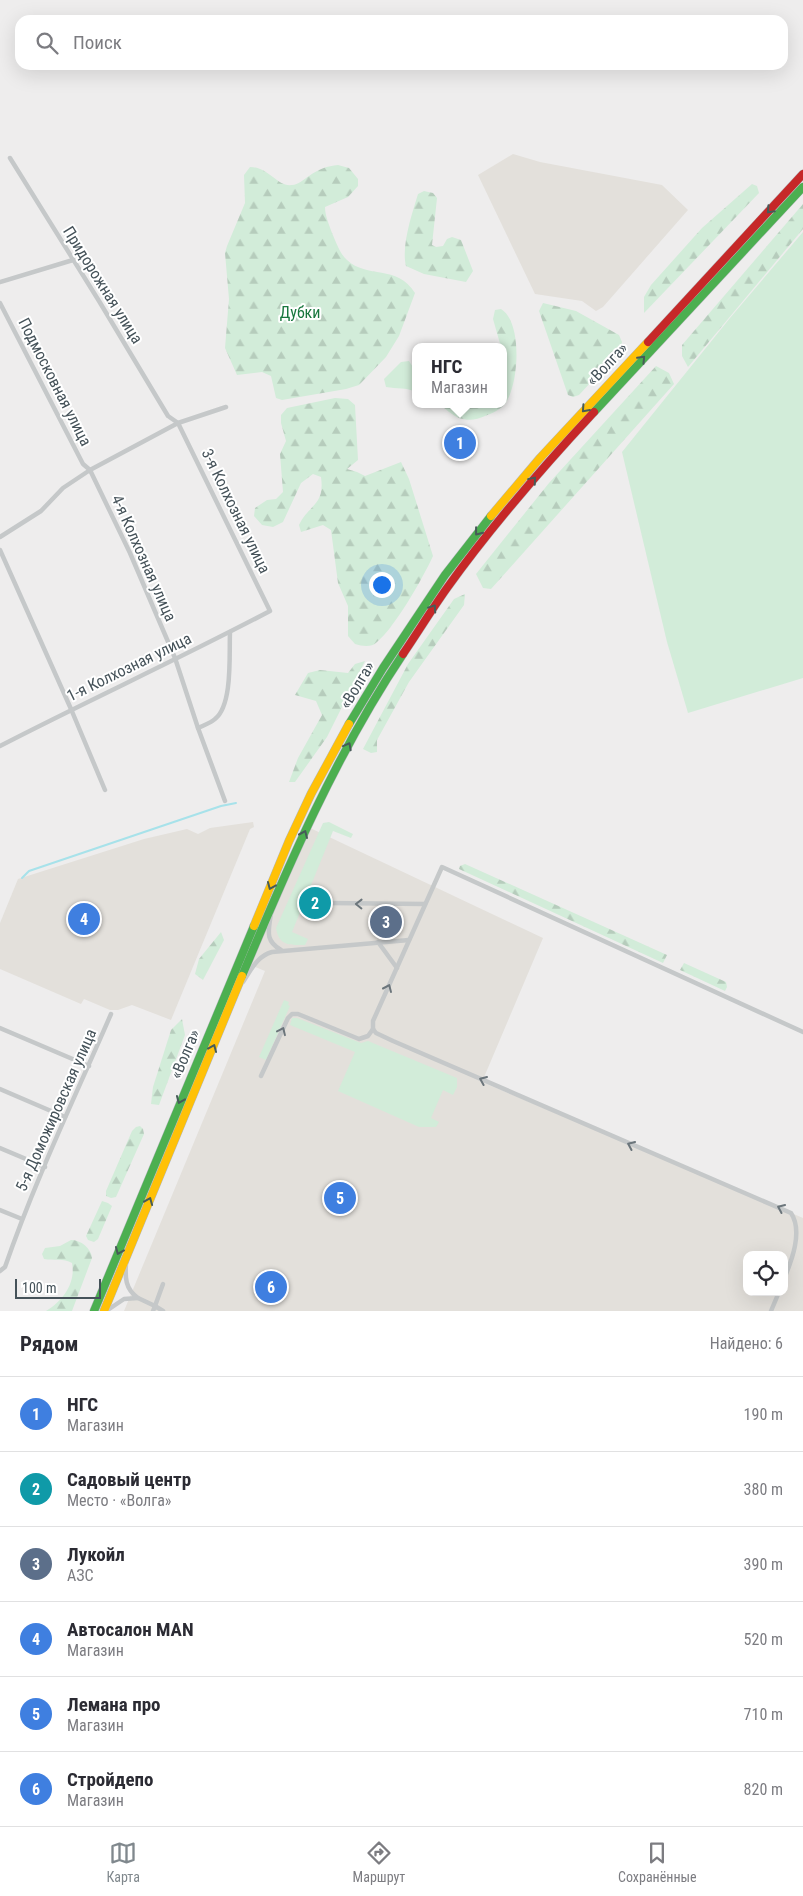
<!DOCTYPE html>
<html lang="ru">
<head>
<meta charset="utf-8">
<style>
	:root { --surface:#fff; --page:#f2f2f3; --text:#2b2b33; --muted:#7c7c81; --line:#e1e1e2; --accent:#80888d }
	body { margin:0; font-family:"Roboto Condensed",sans-serif; background:var(--page); color:var(--text) }
	.controls { position:absolute; right:15px; bottom:15px; display:grid; overflow:hidden; border-radius:10px; box-shadow:0 5px 20px #0002 }
	.controls button { width:45px; height:45px; display:grid; place-items:center; padding:0; border:0; border-bottom:1px solid var(--line); background:var(--surface); color:var(--text); font:25px sans-serif }
	.scale { position:absolute; left:15px; bottom:12px; width:86px; box-sizing:border-box; padding-left:5px; border:2px solid #455259; border-top:0; font-size:14px; line-height:18px; white-space:nowrap; color:#455259; -webkit-text-stroke:4px #fff; paint-order:stroke }
	.you { position:absolute; left:381px; top:584px; width:18px; height:18px; margin:-12px; border:4px solid #fff; border-radius:50%; background:#1a73e8; box-shadow:0 0 0 8px #1a73e833 }
	.badge { display:grid; place-items:center; width:32px; height:32px; border-radius:50%; background:var(--accent); color:#fff; font-size:16px; font-weight:700 }
	.pin { position:absolute; translate:-50% -50%; border:2px solid #fff; box-shadow:0 1px 5px #0006 }
	.popup { position:absolute; left:412px; top:343px; width:95px; height:65px; box-sizing:border-box; display:grid; place-content:center; border-radius:10px; background:var(--surface); filter:drop-shadow(0 1px 4px #0005); font-size:16px; white-space:nowrap; color:var(--muted) }
	.popup b { font-size:19px; color:var(--text) }
	.popup::after { content:''; position:absolute; left:50%; top:100%; margin-left:-10px; border:10px solid transparent; border-top-color:var(--surface) }
	.list { margin:0; padding:0; list-style:none }
	h2 { display:flex; justify-content:space-between; align-items:center; height:65px; margin:0; padding:0 20px; font-size:21px }
	h2 small { font-size:16px; font-weight:400; color:var(--muted) }
	.list li { display:grid; grid-template-columns:32px 1fr auto; gap:15px; align-items:center; box-sizing:border-box; height:75px; padding:0 20px; border-top:1px solid var(--line) }
	.list b { display:block; font-size:19px; white-space:nowrap }
	.list p { margin:0; font-size:16px; white-space:nowrap; color:var(--muted) }
	.list em { font-size:16px; font-style:normal; color:var(--muted) }
	.icon { flex:none; width:28px; height:28px; fill:none; stroke:currentColor; stroke-width:2; stroke-linecap:round; stroke-linejoin:round }
	.map { position:relative; flex:none; width:803px; height:1311px; overflow:hidden }
	.search { position:absolute; background:var(--surface); box-shadow:0 5px 20px #0002; left:15px; right:15px; top:15px; height:55px; display:flex; align-items:center; gap:12px; box-sizing:border-box; padding:0 18px; border-radius:15px; color:var(--muted); font-size:19px }
	.sheet { height:515px; background:var(--surface) }
	nav { display:flex; justify-content:space-around; align-items:center; box-sizing:border-box; height:70px; border-top:1px solid var(--line); background:var(--surface); font-size:14px; color:var(--muted) }
	nav a { display:grid; justify-items:center; gap:2px }
	nav .on { color:var(--accent) }
	.map>svg:first-child { display:block }
	.commercial { fill:#e3e0db; fill-rule:evenodd }
	.grass { fill:#d2ecd9 }
	.forest { fill:url(#forest-firs) }
	.lines { fill:none; stroke-linecap:round; stroke-linejoin:round }
	.stream { stroke:#a7e2ea; stroke-width:2 }
	.fast-casing { stroke:#b3b8bc; stroke-width:9 }
	.slow-casing { stroke:#b3b8bc; stroke-width:9 }
	.jam-casing { stroke:#b3b8bc; stroke-width:9 }
	.street { stroke:#c5c8c9; stroke-width:4.5 }
	.fast { stroke:#4caf50; stroke-width:8 }
	.slow { stroke:#ffc107; stroke-width:8 }
	.jam { stroke:#c62828; stroke-width:8 }
	.oneway { stroke:#465b58 }
	.oneway2 { stroke:#6b757b }
	.labels { text-anchor:middle; dominant-baseline:central; stroke-width:4; stroke-linejoin:round; paint-order:stroke }
	.street-label { font-size:16px; fill:#455259; stroke:#fff }
	.park-label { font-size:16px; fill:#19773e; stroke:#fff }
</style>
</head>
<body>
<div class="map">
<svg width="803" height="1311" viewBox="0 0 803 1311">
	<defs>
		<pattern id="forest-firs" width="22" height="20" patternUnits="userSpaceOnUse" patternTransform="scale(1.25)"><rect width="22" height="20" fill="#d2ecd9"/><path d="M5 1l3.5 6h-7zM16 11l3.5 6h-7z" fill="#b6ccbc"/></pattern>
	</defs>
	<rect width="100%" height="100%" fill="#eeeded"/>
	<g class="commercial">
		<polygon points="513,154 540,162 662,185 688,210 603,307 596,311 582,301 535,294 478,175"/>
		<polygon points="253,822 254,827 250,829 171,1020 132,1005 118,1010 110,1010 84,999 81,1004 0,969 0,923 18,879 144,839 187,829 198,834 210,828"/>
		<path d="M308,827L543,938L482,1082L803,1218V1311H124L265,971L250,965ZM747,1255H784V1292H747Z"/>
	</g>
	<g class="grass">
		<polygon points="803,232 803,678 688,713 667,642 622,452 730,318"/>
		<path d="M409,361L416,372V392C406,387 397,389 386,387L384,379L401,362Z"/>
		<path d="M329,822L353,834L351,838L333,831L292,932L308,939L305,945C289,945 279,946 276,928L323,823Z"/>
		<polygon points="284,1000 289,1002 288,1005 290,1006 266,1060 259,1057"/>
		<polygon points="292,1018 297,1018 361,1043 368,1041 457,1078 457,1087 453,1095 443,1090 431,1118 439,1122 436,1127 419,1127 338,1091 355,1052 290,1025"/>
	</g>
	<g class="forest">
		<path d="M338,165L349,168L358,179V186L348,197L325,207C325,216 329,224 332,233C336,242 340,254 347,260C367,279 397,264 415,293L399,336L386,357L359,385L346,389L282,400L276,398L271,376L262,372L237,375L225,348L229,299L225,253L227,246L245,203L244,175L250,167C269,167 277,187 292,185C298,185 304,179 309,176C319,169 327,166 338,165Z"/>
		<polygon points="752,184 757,186 759,193 644,313 644,297 651,285 702,228"/>
		<path d="M424,191L433,193L437,198L432,245L436,247L443,246L447,239L452,237L461,240L473,271L466,282L424,274L406,266C401,246 412,214 418,194Z"/>
		<polygon points="803,204 803,229 688,367 682,356 682,345"/>
		<polygon points="543,303 576,311 619,335 622,342 620,351 579,395 573,397 568,395 539,311"/>
		<path d="M501,309C523,322 519,385 505,404C501,409 491,414 485,416C477,420 468,421 459,418C452,415 445,409 440,404H504V347H501L493,319L495,310Z"/>
		<polygon points="656,366 669,373 674,384 491,589 483,588 476,574 549,483"/>
		<path d="M335,398L348,399L355,405L358,460L347,469L357,472L365,476L401,462L409,479L433,556C423,578 395,627 377,642C371,648 362,646 355,644L348,636V606L338,583L331,530L323,525L301,532L299,525C309,504 325,506 321,477L313,474L301,483L283,522L273,527L262,525L254,516L255,508L267,500L276,499L283,492L280,454L286,441L281,423V415L287,408Z"/>
		<polygon points="465,594 464,605 409,682 377,740 377,752 371,753 363,749 408,664 454,599"/>
		<polygon points="365,661 327,737 295,782 289,782 298,758 322,715 316,701 295,695 308,673 320,670 348,673 355,664"/>
		<polygon points="465,864 667,955 663,963 459,869 460,866"/>
		<polygon points="221,932 224,940 203,980 195,974 199,959"/>
		<polygon points="684,963 726,982 727,987 725,991 680,970"/>
		<polygon points="182,1019 185,1035 159,1105 151,1104 153,1087 171,1030"/>
		<polygon points="140,1126 143,1129 144,1134 116,1197 111,1198 106,1196 106,1191 132,1131 136,1127"/>
		<polygon points="102,1201 108,1203 112,1206 98,1239 94,1242 88,1240 86,1236"/>
		<path d="M71,1240C81,1240 91,1248 92,1258L72,1311H46C63,1301 76,1283 72,1263C64,1258 53,1261 44,1259L42,1254L45,1248L60,1246Z"/>
	</g>
	<g class="lines">
		<polyline class="stream" points="22,878 29,871 221,806 236,803"/>
		<defs>
			<g id="fast">
				<polyline points="594,412 803,187"/>
				<polyline points="349,724 383,668 445,575 491,516"/>
				<path d="M242,976C288,866 336,754 403,654"/>
				<polyline points="94,1311 254,926"/>
			</g>
			<g id="slow">
				<polyline points="491,516 540,458 648,342"/>
				<polyline points="254,926 289,841 311,794 349,724"/>
				<polyline points="104,1311 242,976"/>
			</g>
			<g id="jam">
				<polyline points="648,342 803,174"/>
				<path d="M403,654C418,632 432,609 447,588C492,525 542,468 594,412"/>
			</g>
		</defs>
		<use href="#fast" class="fast-casing"/>
		<use href="#slow" class="slow-casing"/>
		<use href="#jam" class="jam-casing"/>
		<g class="street">
			<polyline points="0,282 73,260"/>
			<polyline points="0,303 83,464 90,470 130,553 175,658 198,728 225,801"/>
			<polyline points="0,537 41,511 63,488 90,470 178,423 226,407"/>
			<polyline points="0,550 71,709 105,790"/>
			<path d="M198,728C204,725 211,723 215,719C233,705 229,654 230,632"/>
			<path d="M0,746C89,700 181,658 270,611L178,423L168,416L99,301L10,158"/>
			<polyline points="328,903 425,904"/>
			<path d="M271,913C269,930 264,940 281,950"/>
			<polyline points="378,942 397,968"/>
			<path d="M243,982C251,970 257,956 272,952L409,940"/>
			<polyline points="0,1028 89,1066"/>
			<polyline points="261,1076 288,1018 292,1014 298,1014 359,1039 368,1036 373,1029"/>
			<polyline points="0,1089 65,1117"/>
			<polyline points="0,1148 45,1167"/>
			<polyline points="0,1210 22,1219"/>
			<path d="M0,1271L5,1267C35,1180 75,1097 111,1014"/>
			<path d="M784,1279C792,1260 803,1231 791,1213L393,1041L376,1033L373,1029V1021L442,867L803,1032"/>
			<polyline points="138,1298 155,1306 163,1284"/>
			<path d="M106,1311L124,1299L138,1298C125,1289 125,1277 126,1263"/>
			<polyline points="153,1311 155,1306 163,1311"/>
			<polyline points="771,1311 779,1292"/>
		</g>
		<use href="#fast" class="fast"/>
		<use href="#slow" class="slow"/>
		<use href="#jam" class="jam"/>
	</g>
	<defs><path id="oneway-chevron" d="M-2-3.5L2.5 0L-2 3.5" fill="none" stroke-width="1.6" stroke-linecap="round" stroke-linejoin="round" transform="scale(1.25)"/></defs>
	<g class="oneway">
		<use href="#oneway-chevron" transform="translate(770 210) rotate(133)"/>
		<use href="#oneway-chevron" transform="translate(642 359) rotate(-46)"/>
		<use href="#oneway-chevron" transform="translate(585 409) rotate(132)"/>
		<use href="#oneway-chevron" transform="translate(533 480) rotate(-50)"/>
		<use href="#oneway-chevron" transform="translate(478 532) rotate(128)"/>
		<use href="#oneway-chevron" transform="translate(433 608) rotate(-56)"/>
		<use href="#oneway-chevron" transform="translate(348 746) rotate(-62)"/>
		<use href="#oneway-chevron" transform="translate(304 834) rotate(-66)"/>
		<use href="#oneway-chevron" transform="translate(271 886) rotate(113)"/>
		<use href="#oneway-chevron" transform="translate(213 1048) rotate(-67)"/>
		<use href="#oneway-chevron" transform="translate(180 1100) rotate(113)"/>
		<use href="#oneway-chevron" transform="translate(149 1201) rotate(-68)"/>
		<use href="#oneway-chevron" transform="translate(119 1251) rotate(113)"/>
	</g>
	<g class="oneway2">
		<use href="#oneway-chevron" transform="translate(359 904) rotate(-179)"/>
		<use href="#oneway-chevron" transform="translate(388 988) rotate(-66)"/>
		<use href="#oneway-chevron" transform="translate(282 1031) rotate(-65)"/>
		<use href="#oneway-chevron" transform="translate(483 1080) rotate(-157)"/>
		<use href="#oneway-chevron" transform="translate(631 1145) rotate(-156)"/>
		<use href="#oneway-chevron" transform="translate(781 1208) rotate(-156)"/>
	</g>
	<g class="labels">
		<g class="street-label">
			<text transform="translate(103 285) rotate(58)">Придорожная улица</text>
			<text transform="translate(607 364) rotate(-47)">«Волга»</text>
			<text transform="translate(55 382) rotate(63)">Подмосковная улица</text>
			<text transform="translate(236 511) rotate(64)">3-я Колхозная улица</text>
			<text transform="translate(144 558) rotate(66)">4-я Колхозная улица</text>
			<text transform="translate(129 667) rotate(-26)">1-я Колхозная улица</text>
			<text transform="translate(357 685) rotate(-59)">«Волга»</text>
			<text transform="translate(185 1054) rotate(-67)">«Волга»</text>
			<text transform="translate(56 1110) rotate(-66)">5-я Доможировская улица</text>
		</g>
		<g class="park-label">
			<text x="300" y="312">Дубки</text>
		</g>
	</g>
</svg>
<div class="controls">
<button><svg class="icon" aria-label="locate" viewBox="0 0 24 24"><circle cx="12" cy="12" r="6"/><path d="M12 2v4M12 18v4M2 12h4M18 12h4"/></svg></button>
</div>
<div class="scale">100 m</div>
<div class="you"></div>
<div class="pin badge" style="left:460px;top:443px;background:#3f7fe0">1</div>
<div class="popup"><b>НГС</b>Магазин</div>
<div class="pin badge" style="left:315px;top:903px;background:#0f9aa8">2</div>
<div class="pin badge" style="left:386px;top:922px;background:#5c6f8a">3</div>
<div class="pin badge" style="left:84px;top:919px;background:#3f7fe0">4</div>
<div class="pin badge" style="left:340px;top:1198px;background:#3f7fe0">5</div>
<div class="pin badge" style="left:271px;top:1287px;background:#3f7fe0">6</div>
<div class="search"><svg class="icon" aria-label="search" viewBox="0 0 24 24"><circle cx="10" cy="10" r="6"/><path d="M15 15l6 6"/></svg>Поиск</div>
</div>
<section class="sheet">
<h2>Рядом<small>Найдено: 6</small></h2>
<ul class="list">
<li><span class="badge" style="background:#3f7fe0">1</span><div><b>НГС</b><p>Магазин</p></div><em>190 m</em></li>
<li><span class="badge" style="background:#0f9aa8">2</span><div><b>Садовый центр</b><p>Место · «Волга»</p></div><em>380 m</em></li>
<li><span class="badge" style="background:#5c6f8a">3</span><div><b>Лукойл</b><p>АЗС</p></div><em>390 m</em></li>
<li><span class="badge" style="background:#3f7fe0">4</span><div><b>Автосалон MAN</b><p>Магазин</p></div><em>520 m</em></li>
<li><span class="badge" style="background:#3f7fe0">5</span><div><b>Лемана про</b><p>Магазин</p></div><em>710 m</em></li>
<li><span class="badge" style="background:#3f7fe0">6</span><div><b>Стройдепо</b><p>Магазин</p></div><em>820 m</em></li>
</ul>
</section>
<nav>
<a class="on"><svg class="icon" aria-label="map" viewBox="0 0 24 24"><path d="M3 6l6-2 6 2 6-2v14l-6 2-6-2-6 2zM9 4v14M15 6v14"/></svg>Карта</a>
<a><svg class="icon" aria-label="directions" viewBox="0 0 24 24"><path d="M12 3l9 9-9 9-9-9zM9 14v-3h6M13 9l2 2-2 2"/></svg>Маршрут</a>
<a><svg class="icon" aria-label="saved" viewBox="0 0 24 24"><path d="M7 4h10v16l-5-4-5 4z"/></svg>Сохранённые</a>
</nav>
</body>
</html>
